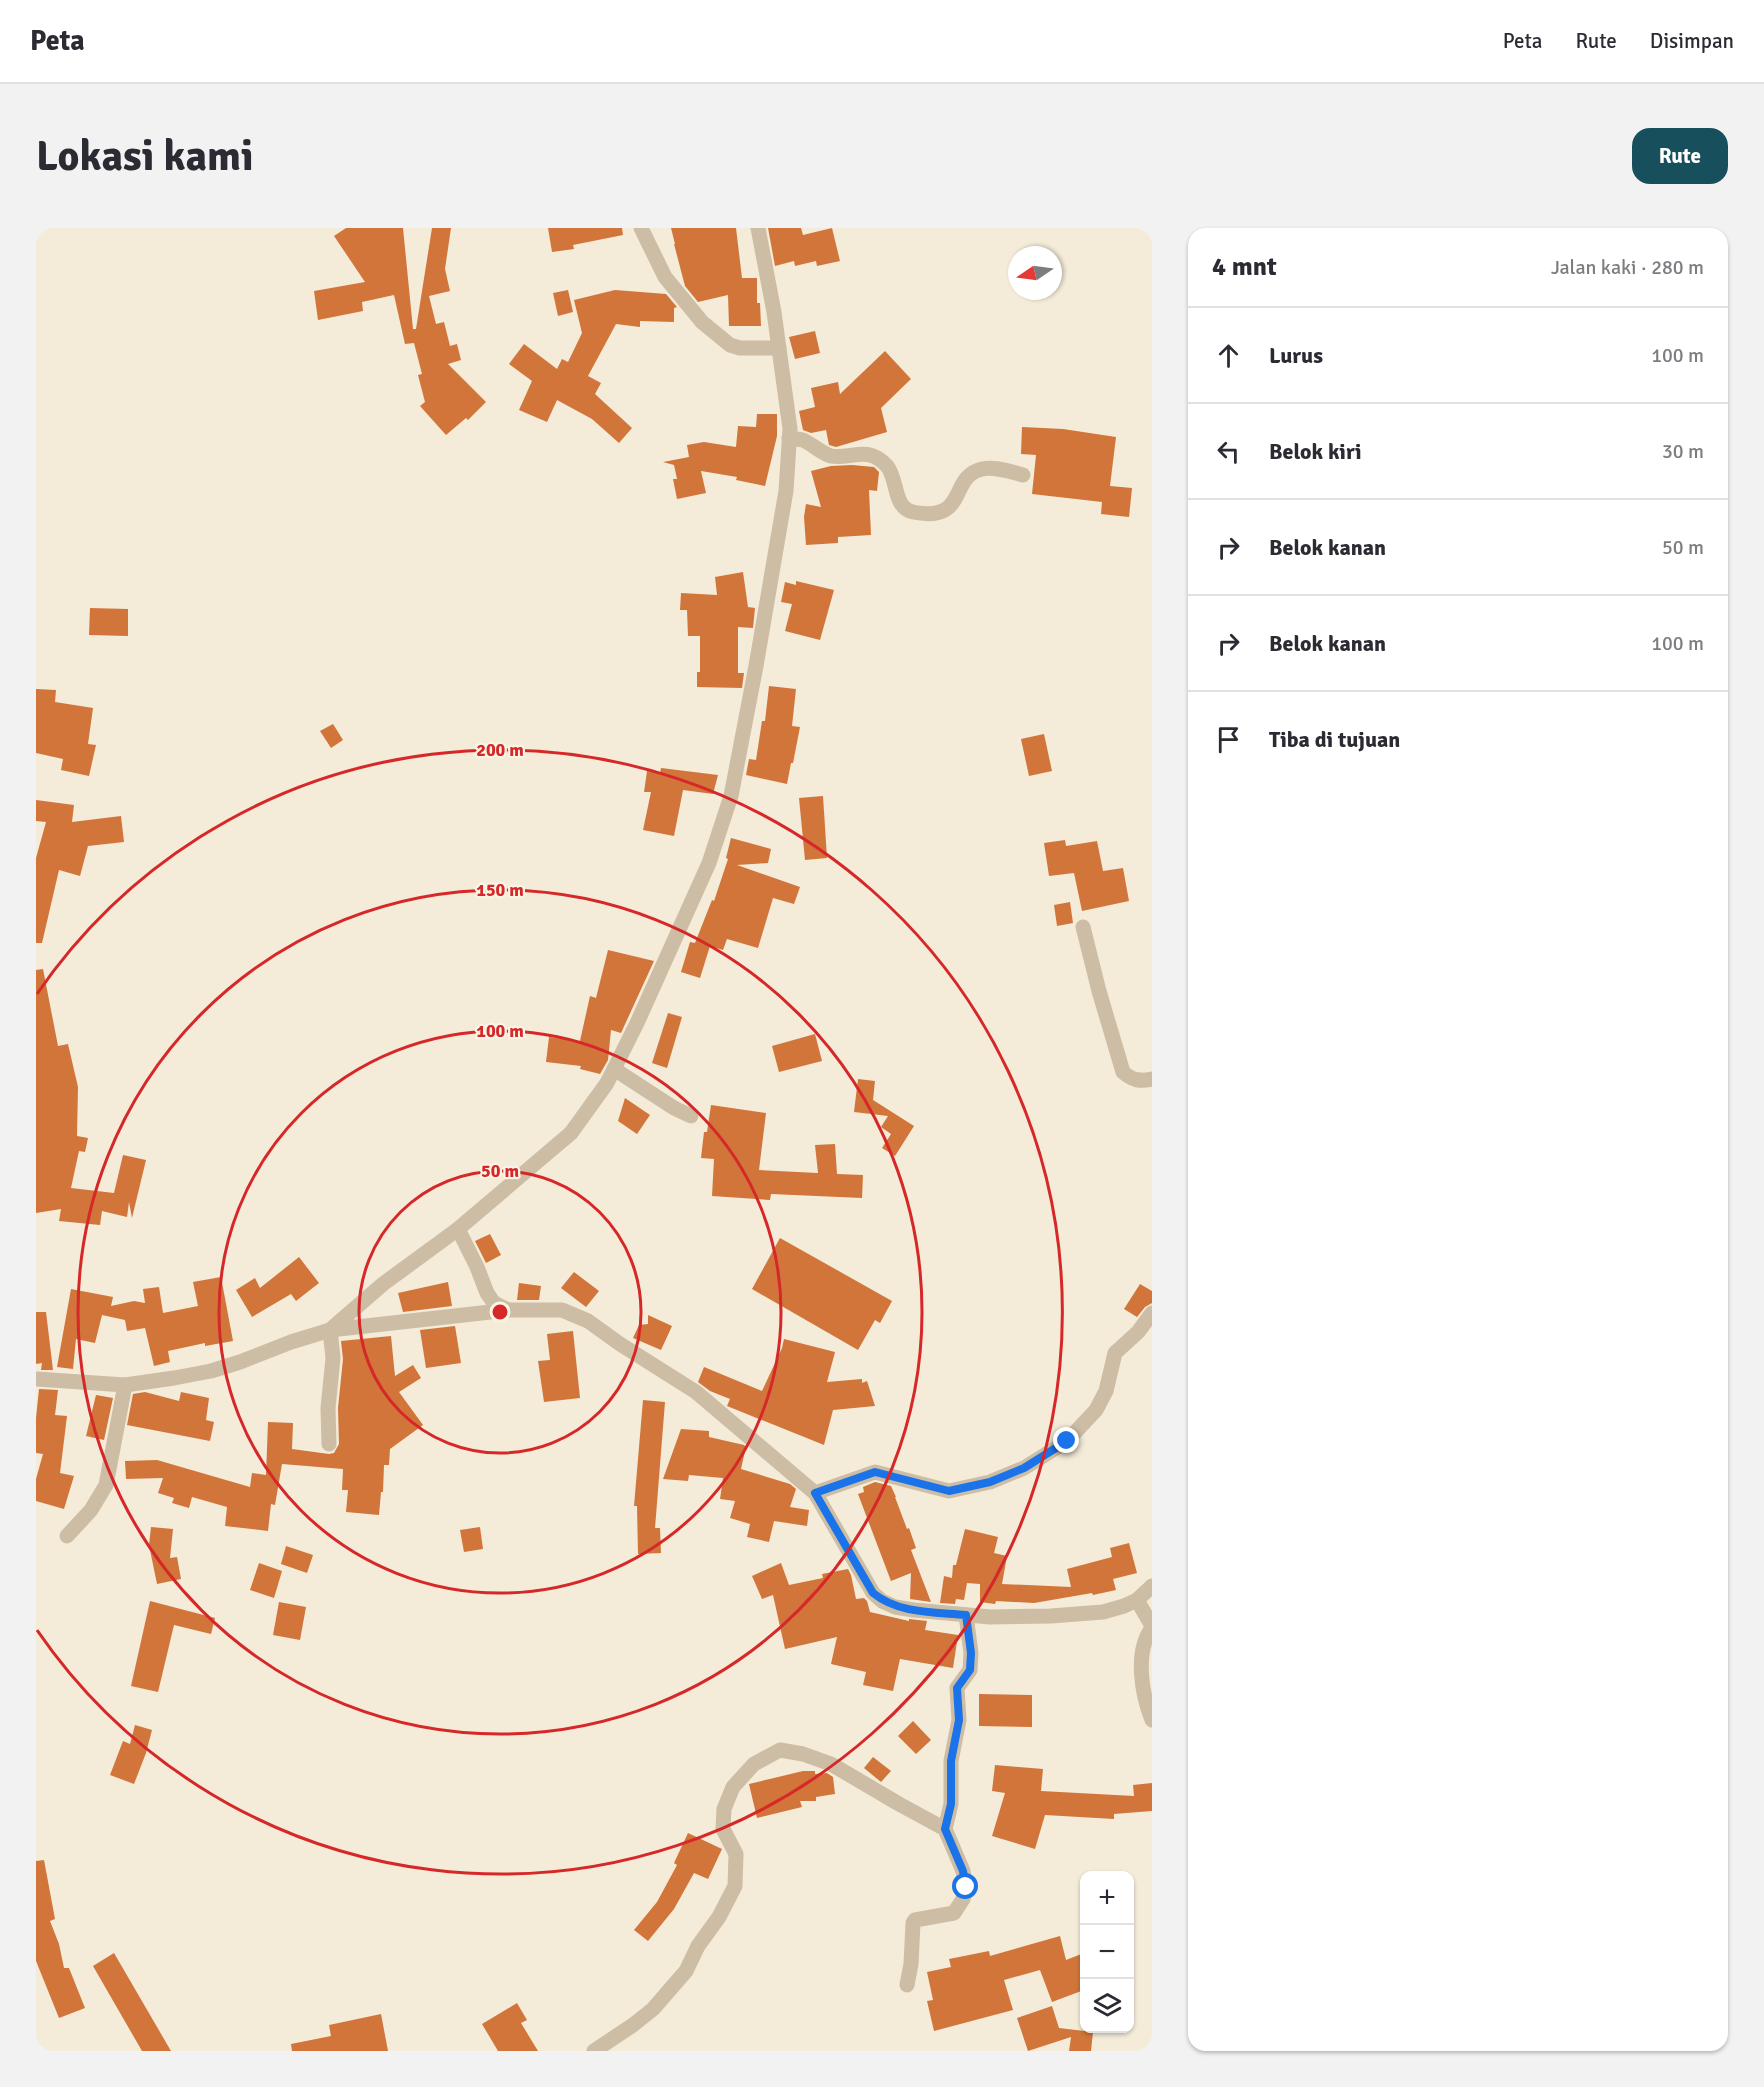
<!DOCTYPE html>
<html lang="id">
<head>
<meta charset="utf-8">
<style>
	:root { --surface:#fff; --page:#f2f2f3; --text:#2b2b33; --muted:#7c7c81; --line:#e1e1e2; --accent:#184f5d }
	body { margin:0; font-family:Signika,sans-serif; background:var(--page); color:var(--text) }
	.controls { position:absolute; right:18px; bottom:18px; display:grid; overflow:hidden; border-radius:12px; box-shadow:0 2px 4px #0004 }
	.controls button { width:54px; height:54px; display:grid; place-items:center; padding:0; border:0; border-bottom:2px solid var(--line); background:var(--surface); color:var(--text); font:30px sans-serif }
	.compass { position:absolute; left:972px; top:18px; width:54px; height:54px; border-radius:50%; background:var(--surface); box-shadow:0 2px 4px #0004; rotate:257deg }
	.stop { position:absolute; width:18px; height:18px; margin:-14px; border:4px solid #1a73e8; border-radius:50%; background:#fff }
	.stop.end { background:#1a73e8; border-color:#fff; box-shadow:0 2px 6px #0008 }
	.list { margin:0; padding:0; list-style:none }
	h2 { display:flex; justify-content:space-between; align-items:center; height:78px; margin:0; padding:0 24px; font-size:26px }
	h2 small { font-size:20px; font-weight:400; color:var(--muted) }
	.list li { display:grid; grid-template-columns:39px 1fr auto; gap:18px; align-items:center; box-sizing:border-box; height:96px; padding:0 24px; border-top:2px solid var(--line) }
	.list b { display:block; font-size:22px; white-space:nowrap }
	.list em { font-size:20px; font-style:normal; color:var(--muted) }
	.icon { flex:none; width:33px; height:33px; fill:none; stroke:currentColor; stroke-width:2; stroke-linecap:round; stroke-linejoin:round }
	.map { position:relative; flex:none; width:1116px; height:1823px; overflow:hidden; border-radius:18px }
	header { display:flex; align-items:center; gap:36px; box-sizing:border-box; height:84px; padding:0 30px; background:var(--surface); border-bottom:2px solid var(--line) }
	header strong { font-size:28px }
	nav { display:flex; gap:33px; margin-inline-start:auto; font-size:21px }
	.intro { display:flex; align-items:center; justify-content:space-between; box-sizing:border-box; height:144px; padding:0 36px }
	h1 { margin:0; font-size:42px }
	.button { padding:15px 27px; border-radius:18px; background:var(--accent); color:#fff; font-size:21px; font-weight:700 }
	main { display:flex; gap:36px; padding:0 36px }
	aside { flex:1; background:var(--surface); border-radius:18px; box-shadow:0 2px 4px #0004 }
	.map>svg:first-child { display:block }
	.building { fill:#d1753a }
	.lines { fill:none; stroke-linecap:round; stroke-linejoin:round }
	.minor { stroke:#cdbda4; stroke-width:15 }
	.route { stroke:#1a73e8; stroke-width:8 }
	.ring { fill:none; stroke:#d62828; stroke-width:3 }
	.centre { fill:#d62828; stroke:#fbf5e6; stroke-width:3 }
	.ring-label { font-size:18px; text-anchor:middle; font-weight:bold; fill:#d62828; stroke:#fbf5e6; stroke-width:4.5; stroke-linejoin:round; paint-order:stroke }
</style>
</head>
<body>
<header>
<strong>Peta</strong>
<nav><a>Peta</a><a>Rute</a><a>Disimpan</a></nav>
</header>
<div class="intro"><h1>Lokasi kami</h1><a class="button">Rute</a></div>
<main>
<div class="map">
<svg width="1116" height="1823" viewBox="0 0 1116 1823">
	<rect width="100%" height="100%" fill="#f4ebd9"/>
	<g class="building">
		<polygon points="310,0 367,0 377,101 380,101 396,0 415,0 409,41 414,63 393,68 400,96 408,94 414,118 421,116 425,132 412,136 450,174 432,192 430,190 410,207 384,178 389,174 382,147 386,146 378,115 369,116 358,67 326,74 327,83 282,92 278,63 329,54 298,8"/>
		<polygon points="512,0 586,0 587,7 537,17 538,21 516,24"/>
		<polygon points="635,0 700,0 706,50 721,50 721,75 724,75 725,98 693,98 692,67 662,74 649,58 638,16 639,16"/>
		<polygon points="732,0 765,0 767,7 796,0 804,33 781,38 780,33 759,38 758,33 739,38"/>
		<polygon points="532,62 537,84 522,88 517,65"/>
		<polygon points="579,62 630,66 641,79 638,80 638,94 604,93 604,99 580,96 552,148 565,155 559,166 596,200 583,215 556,191 521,172 511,194 483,182 496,153 473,136 488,116 521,141 526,131 532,134 546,105 538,72"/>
		<polygon points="779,103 784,125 759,131 753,109"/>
		<polygon points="849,123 875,151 845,180 851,204 800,219 793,217 790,202 775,205 767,202 763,183 779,179 775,160 802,154 804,166"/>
		<polygon points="721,186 741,186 741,208 729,258 700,252 701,249 665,243 670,265 641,271 637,251 641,251 638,237 627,234 653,229 651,217 668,214 700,219 702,198 720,199"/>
		<polygon points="986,199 1027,201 1080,209 1074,258 1096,260 1093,289 1065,286 1066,274 996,266 1000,227 985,226"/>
		<polygon points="816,237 838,239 843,244 841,263 833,262 835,307 802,309 802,315 770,317 768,289 770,276 785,279 775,243 795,238"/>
		<polygon points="707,344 712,379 719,380 717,400 702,399 702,445 708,445 706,460 661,459 661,444 664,444 664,408 652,408 651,382 644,382 645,365 681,367 679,349"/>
		<polygon points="760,353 798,362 784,412 749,403 756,376 745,374 749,354 760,357"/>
		<polygon points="54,380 92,381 92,408 53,407"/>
		<polygon points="733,458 760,461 756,498 764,499 757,535 755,535 751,556 710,547 713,531 720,532 726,493 729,493"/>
		<polygon points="0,461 20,462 19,474 57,480 52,516 60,517 53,548 25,542 27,531 0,525"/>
		<polygon points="297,496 307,512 295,520 284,503"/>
		<polygon points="1008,506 1016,543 993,548 985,511"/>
		<polygon points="625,540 682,547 677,566 647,562 638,608 607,602 615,564 608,564 611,543 624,545"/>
		<polygon points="787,568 791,630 769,632 763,570"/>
		<polygon points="0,572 38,577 36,594 85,588 88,614 52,618 44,648 23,642 6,715 0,715 0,630 10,594 0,593"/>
		<polygon points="695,610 735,621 732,635 701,637 764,659 758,676 737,670 722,720 691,711 687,722 674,718 664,750 645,744 654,714 659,715 676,672 678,673 692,631 690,630"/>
		<polygon points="1029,612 1030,618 1061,613 1067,643 1087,640 1093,673 1046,683 1038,645 1013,648 1008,615"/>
		<polygon points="1034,674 1037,695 1021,698 1018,677"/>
		<polygon points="572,722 618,733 585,805 575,802 572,832 564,846 544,841 545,838 510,834 513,809 544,813 554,768 560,770"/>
		<polygon points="7,741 22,818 32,816 42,859 41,908 52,910 49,924 43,923 35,960 78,965 87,927 110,932 96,990 93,974 91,989 66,983 64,997 23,993 25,981 0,985 0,742"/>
		<polygon points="632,785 646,789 631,840 616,835"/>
		<polygon points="779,806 786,833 743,844 736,818"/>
		<polygon points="822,851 839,853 837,872 878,898 859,928 846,920 855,906 845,899 852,888 818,884"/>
		<polygon points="589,870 614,887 601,906 582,893"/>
		<polygon points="675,877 730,885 723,942 782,945 779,917 799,916 801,946 827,947 826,970 735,966 734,972 676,968 678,931 665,930 668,904 671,904"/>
		<polygon points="454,1006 465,1027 450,1035 439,1013"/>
		<polygon points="744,1010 856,1073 844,1095 839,1092 822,1122 716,1061"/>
		<polygon points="263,1029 283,1055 260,1073 255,1066 216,1089 200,1062 219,1050 224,1060"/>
		<polygon points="538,1044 563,1063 550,1079 525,1060"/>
		<polygon points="185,1049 197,1113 169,1118 169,1115 132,1123 134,1134 118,1138 109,1100 91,1103 89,1092 66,1087 59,1115 40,1111 37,1141 21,1139 35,1061 77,1069 75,1078 98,1073 109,1075 107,1061 123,1059 127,1085 162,1078 157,1054"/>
		<polygon points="412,1054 416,1078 367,1084 362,1065"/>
		<polygon points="483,1055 505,1058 503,1072 481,1072"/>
		<polygon points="1104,1056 1116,1063 1116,1075 1109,1079 1101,1089 1088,1081"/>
		<polygon points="0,1084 10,1084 17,1142 5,1142 6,1135 0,1136"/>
		<polygon points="612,1087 636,1098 625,1122 597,1110 603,1097 612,1096"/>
		<polygon points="419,1098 425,1135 390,1140 384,1102"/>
		<polygon points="537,1103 544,1170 508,1174 502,1133 514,1132 511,1106"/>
		<polygon points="355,1108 359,1148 377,1137 385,1150 363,1164 387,1197 354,1221 353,1237 348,1237 347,1264 345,1264 343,1287 310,1284 312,1262 306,1262 307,1241 246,1236 239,1277 235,1276 232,1303 189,1298 191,1279 156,1269 153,1280 136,1275 138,1270 122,1265 127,1250 90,1251 89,1233 121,1232 214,1259 216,1245 230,1247 232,1194 257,1195 256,1221 293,1226 298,1225 303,1216 302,1180 307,1131 305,1113"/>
		<polygon points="748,1111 799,1124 791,1154 826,1151 826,1155 831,1153 839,1178 797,1182 788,1217 691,1178 694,1171 674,1163 662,1154 668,1139 726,1163 746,1120"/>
		<polygon points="3,1161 22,1162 19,1187 31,1188 24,1245 38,1248 28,1281 0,1273 0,1251 7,1226 0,1225 0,1190"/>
		<polygon points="109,1164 143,1173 145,1164 173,1170 170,1192 178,1194 174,1213 91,1197 97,1166"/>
		<polygon points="60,1167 77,1170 68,1212 50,1208"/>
		<polygon points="607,1172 629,1174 619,1300 624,1300 625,1325 602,1326 601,1278 598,1278"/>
		<polygon points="645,1201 673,1203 673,1209 708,1217 710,1219 705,1241 754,1256 760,1261 754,1279 773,1282 771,1298 738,1293 733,1314 711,1309 714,1296 694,1290 699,1273 684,1271 687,1250 653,1247 652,1253 627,1251"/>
		<polygon points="839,1254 855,1258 860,1269 859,1269 871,1301 873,1300 880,1320 875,1322 895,1374 874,1371 875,1345 855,1353 822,1266 828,1264 827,1259"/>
		<polygon points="115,1299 137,1301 134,1330 141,1329 145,1351 121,1356 113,1317"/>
		<polygon points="444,1299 447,1321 428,1324 424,1302"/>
		<polygon points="929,1301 962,1309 958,1325 971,1328 966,1356 1035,1359 1031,1341 1076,1329 1074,1320 1093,1315 1101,1345 1077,1351 1080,1362 1057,1367 1056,1365 998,1375 960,1373 959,1376 944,1374 944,1356 931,1355 928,1372 920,1371 919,1376 904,1375 908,1348 916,1350 917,1337 920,1337"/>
		<polygon points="250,1318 277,1327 271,1345 245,1336"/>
		<polygon points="223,1335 246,1343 238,1370 214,1362"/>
		<polygon points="745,1335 753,1357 787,1350 786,1346 812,1341 815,1347 820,1371 828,1370 831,1373 834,1384 873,1393 873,1391 891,1393 889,1402 922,1407 917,1440 864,1431 857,1463 827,1457 830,1444 795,1436 801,1409 749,1421 737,1367 726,1371 716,1348"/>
		<polygon points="114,1373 179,1390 175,1406 138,1397 122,1464 95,1458"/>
		<polygon points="243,1374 270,1379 264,1412 237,1407"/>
		<polygon points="943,1466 996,1467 996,1499 943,1498"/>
		<polygon points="877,1493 895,1512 880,1526 862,1508"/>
		<polygon points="99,1497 116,1502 110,1525 98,1556 74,1547 87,1513 94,1516"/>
		<polygon points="837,1529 855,1543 845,1554 828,1540"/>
		<polygon points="959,1537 1007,1541 1005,1563 1098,1568 1097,1557 1116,1555 1116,1583 1078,1586 1078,1591 1009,1587 999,1621 956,1608 969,1565 956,1563"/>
		<polygon points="767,1543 779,1543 779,1546 791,1545 797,1549 799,1566 780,1569 780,1573 764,1573 766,1579 721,1590 713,1556"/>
		<polygon points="652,1605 686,1621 672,1651 658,1645 638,1681 612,1713 598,1702 621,1674 641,1637 638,1635"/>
		<polygon points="8,1632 19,1691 14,1693 23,1716 28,1740 33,1740 49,1780 23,1790 0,1733 0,1633"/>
		<polygon points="1024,1708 1030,1732 1048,1725 1048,1762 1016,1774 1004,1742 968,1752 977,1782 898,1803 891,1773 897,1772 891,1744 915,1739 913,1731 953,1723 954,1728"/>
		<polygon points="78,1725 135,1823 106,1823 57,1738"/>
		<polygon points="481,1775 491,1792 485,1795 502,1823 462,1823 446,1796"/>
		<polygon points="1016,1778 1023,1800 1057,1804 1055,1823 1033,1823 1035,1809 992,1823 981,1790"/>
		<polygon points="345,1786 352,1823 256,1823 255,1816 295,1808 293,1797"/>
	</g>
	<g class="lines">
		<g class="minor">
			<polyline points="605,0 629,49 666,94 694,117 704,120 743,120"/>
			<path d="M753,210C757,211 762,211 767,212C776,216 785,225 795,228C815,232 831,216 851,238C862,251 857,280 877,284C933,295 912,249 946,241C959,238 975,244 987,247"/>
			<path d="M1047,699L1063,763L1087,844C1096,852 1104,854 1116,851"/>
			<polyline points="578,841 638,880 655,888"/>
			<polyline points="422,1001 441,1039 451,1065 458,1075 472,1082 526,1082 552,1093 584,1116 660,1164 779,1265 837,1365 846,1373 859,1379 878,1382 954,1389 1015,1388 1067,1384 1088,1378 1101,1372 1116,1358"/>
			<polyline points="0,1151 89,1157 138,1150 175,1143 204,1134 255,1114 294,1102 347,1056 422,1001 535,905 571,855 601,795 673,635 695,568 720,438 750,263 754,201 738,84 722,0"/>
			<polyline points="293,1216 292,1180 297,1130 294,1102 472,1082"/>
			<polyline points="779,1265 839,1244 913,1263 954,1254 988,1240 1031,1213 1060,1182 1070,1163 1079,1125 1102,1104 1116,1085"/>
			<polyline points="31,1308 55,1282 70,1257 89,1157"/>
			<polyline points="1101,1372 1116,1398"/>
			<path d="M1116,1400C1098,1424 1106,1467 1116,1492"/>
			<polyline points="871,1757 875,1736 877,1695 879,1692 918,1685 927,1671 930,1659 927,1643 909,1601 915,1576 915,1533 923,1492 921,1460 934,1442 935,1425 930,1387"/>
			<polyline points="558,1823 597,1797 617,1781 650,1743 662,1718 683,1689 699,1658 700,1626 687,1601 688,1581 697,1559 718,1536 744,1522 767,1526 795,1536 863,1576 909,1601"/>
		</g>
	</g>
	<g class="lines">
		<path class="route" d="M930,1659L927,1643L909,1601L915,1576V1533L923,1492L921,1460L934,1442L935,1425L930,1387C898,1384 863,1386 837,1365L779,1265L839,1244L913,1263L954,1254L988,1240L1031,1213"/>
	</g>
	<g class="ring">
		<circle cx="464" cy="1084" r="141"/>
		<circle cx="464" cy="1084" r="281"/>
		<circle cx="464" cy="1084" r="422"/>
		<path d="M1 766A562 562 0 1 1 1 1402"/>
	</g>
	<circle cx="464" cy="1084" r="9" class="centre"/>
	<g class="ring-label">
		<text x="464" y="528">200 m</text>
		<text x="464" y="668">150 m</text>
		<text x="464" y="809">100 m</text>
		<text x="464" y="949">50 m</text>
	</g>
</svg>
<div class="controls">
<button>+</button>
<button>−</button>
<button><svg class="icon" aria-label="layers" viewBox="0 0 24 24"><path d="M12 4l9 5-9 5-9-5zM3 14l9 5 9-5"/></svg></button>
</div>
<svg class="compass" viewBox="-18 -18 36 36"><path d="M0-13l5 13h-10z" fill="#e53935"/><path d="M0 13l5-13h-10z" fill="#7c7c81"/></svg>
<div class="stop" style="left:930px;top:1659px"></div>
<div class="stop end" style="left:1031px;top:1213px"></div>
</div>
<aside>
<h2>4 mnt<small>Jalan kaki · 280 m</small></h2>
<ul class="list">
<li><svg class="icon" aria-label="ahead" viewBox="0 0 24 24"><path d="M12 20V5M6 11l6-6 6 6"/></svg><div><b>Lurus</b></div><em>100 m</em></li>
<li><svg class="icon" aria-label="left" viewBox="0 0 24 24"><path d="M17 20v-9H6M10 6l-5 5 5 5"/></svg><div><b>Belok kiri</b></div><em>30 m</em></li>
<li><svg class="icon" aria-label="right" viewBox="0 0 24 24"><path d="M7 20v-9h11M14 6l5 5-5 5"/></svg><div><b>Belok kanan</b></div><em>50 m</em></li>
<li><svg class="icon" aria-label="right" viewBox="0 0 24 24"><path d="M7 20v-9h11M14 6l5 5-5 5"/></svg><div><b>Belok kanan</b></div><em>100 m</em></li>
<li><svg class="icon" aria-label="arrive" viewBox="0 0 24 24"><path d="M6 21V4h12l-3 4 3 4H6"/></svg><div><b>Tiba di tujuan</b></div></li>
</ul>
</aside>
</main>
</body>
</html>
